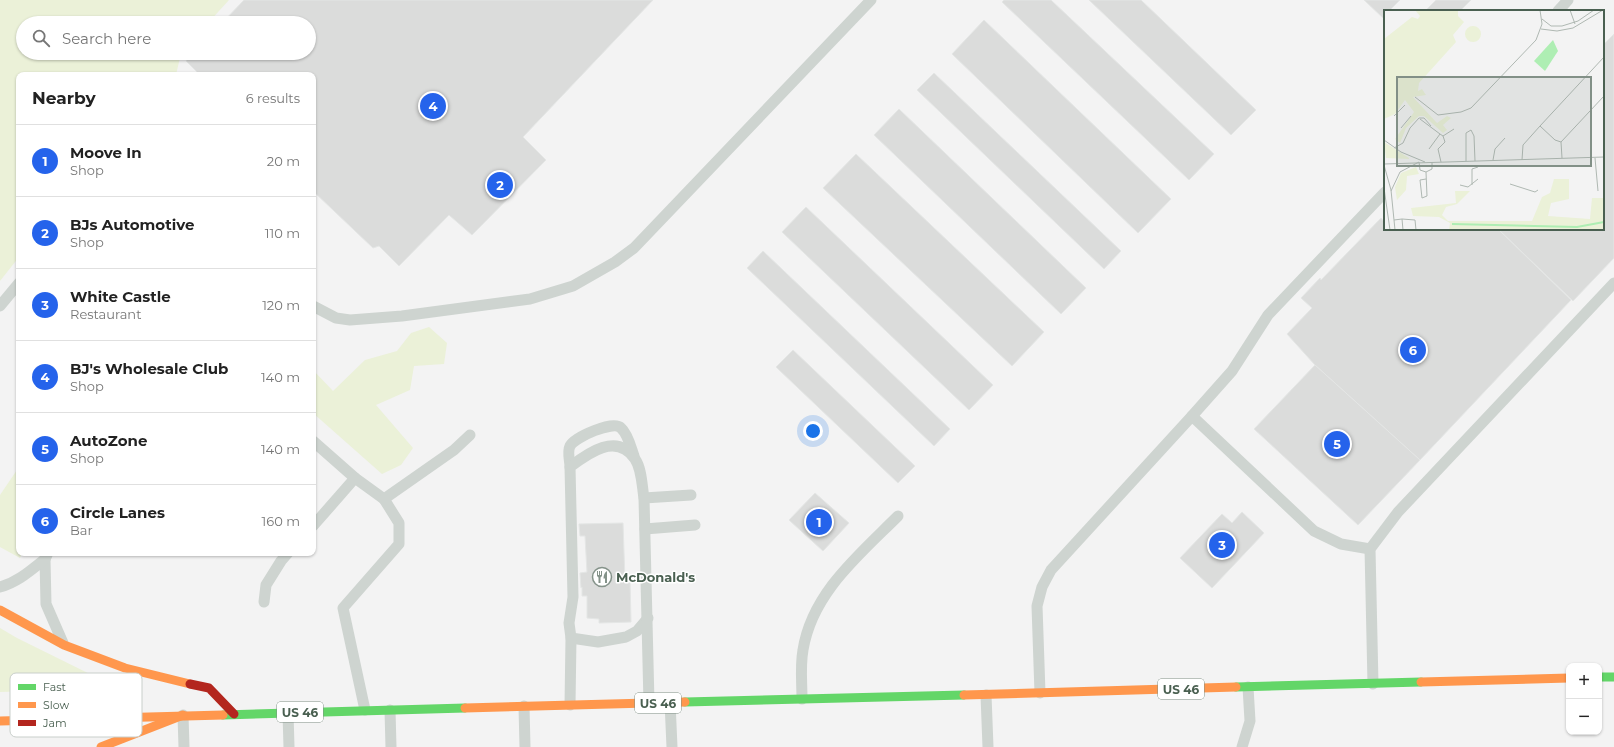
<!DOCTYPE html>
<html lang="en">
<head>
<meta charset="utf-8">
<style>
	:root { --surface:#fff; --page:#f6f6f6; --text:#222; --muted:#767676; --line:#e0e0e0; --accent:#2563eb }
	body { margin:0; font-family:Montserrat,sans-serif; background:var(--page); color:var(--text) }
	.controls { position:absolute; right:12px; bottom:12px; display:grid; overflow:hidden; border-radius:8px; box-shadow:0 1px 3px #0004 }
	.controls button { width:36px; height:36px; display:grid; place-items:center; padding:0; border:0; border-bottom:1px solid var(--line); background:var(--surface); color:var(--text); font:20px sans-serif }
	.you { position:absolute; left:813px; top:431px; width:14px; height:14px; margin:-10px; border:3px solid #fff; border-radius:50%; background:#1a73e8; box-shadow:0 0 0 6px #1a73e833 }
	.badge { display:grid; place-items:center; width:26px; height:26px; border-radius:50%; background:var(--accent); color:#fff; font-size:13px; font-weight:700 }
	.pin { position:absolute; translate:-50% -50%; border:2px solid #fff; box-shadow:0 1px 4px #0006 }
	.list { margin:0; padding:0; list-style:none }
	h2 { display:flex; justify-content:space-between; align-items:center; height:52px; margin:0; padding:0 16px; font-size:17px }
	h2 small { font-size:13px; font-weight:400; color:var(--muted) }
	.list li { display:grid; grid-template-columns:26px 1fr auto; gap:12px; align-items:center; box-sizing:border-box; height:72px; padding:0 16px; border-top:1px solid var(--line) }
	.list b { display:block; font-size:15px; white-space:nowrap }
	.list p { margin:0; font-size:13px; white-space:nowrap; color:var(--muted) }
	.list em { font-size:13px; font-style:normal; color:var(--muted) }
	.icon { flex:none; width:22px; height:22px; fill:none; stroke:currentColor; stroke-width:2; stroke-linecap:round; stroke-linejoin:round }
	.map { position:relative; flex:none; width:1614px; height:747px; overflow:hidden }
	.search { position:absolute; background:var(--surface); box-shadow:0 1px 3px #0004; left:16px; top:16px; width:300px; height:44px; display:flex; align-items:center; gap:10px; box-sizing:border-box; padding:0 14px; border-radius:22px; color:var(--muted); font-size:15px }
	.panel { position:absolute; background:var(--surface); box-shadow:0 1px 3px #0004; left:16px; top:72px; width:300px; height:484px; border-radius:8px }
	.map>svg:first-child { display:block }
	.green { fill:#ebf1d8 }
	.building { fill:#dbdcdb; stroke:#e4e6e5 }
	.lines { fill:none; stroke-linecap:round; stroke-linejoin:round }
	.lane { stroke:#ced4d0; stroke-width:11 }
	.fast { stroke:#63d668; stroke-width:9 }
	.slow { stroke:#ff974d; stroke-width:9 }
	.jam { stroke:#b3261e; stroke-width:9 }
	.labels { text-anchor:middle; dominant-baseline:central; stroke-width:3; stroke-linejoin:round; paint-order:stroke }
	.shield { fill:#fff; stroke:#809085; stroke-width:1 }
	.shield-label { font-size:12px; font-weight:bold; fill:#4a6051 }
	.poi-label { font-size:13px; font-weight:bold; fill:#4a6051; stroke:#fff; text-anchor:start }
	.inset-river { fill:none; stroke:#aeeeb3; stroke-width:2 }
	.inset-road { fill:none; stroke:#afb8b2; stroke-width:1 }
	.view { fill:#829087; fill-opacity:0.15; stroke:#829087; stroke-width:2 }
	.inset-edge { fill:none; stroke:#4a6051; stroke-width:2 }
	.key { fill:#fff; stroke:#c9cfcb; stroke-width:1 }
	.key-label { font-size:11px; fill:#4a6051 }
</style>
</head>
<body>
<div class="map">
<svg width="1614" height="747" viewBox="0 0 1614 747">
	<rect width="100%" height="100%" fill="#f3f3f3"/>
	<g class="green">
		<polygon points="0,0 229,0 208,23 23,23 23,53 181,53 176,75 19,75 19,257 0,281"/>
		<polygon points="429,327 447,343 444,364 414,366 410,390 376,405 413,448 401,465 382,474 313,413 313,370 333,391 365,360 397,351 411,333"/>
		<polygon points="19,467 19,553 22,553 20,558 0,547 0,495"/>
		<polygon points="0,628 17,638 100,679 99,687 75,690 0,692"/>
	</g>
	<g class="building">
		<polygon points="244,0 653,0 523,137 546,160 472,235 449,215 399,266 379,246 373,248 313,191 313,75 200,75 186,61 193,53 309,53 309,23 222,23"/>
		<polygon points="1004,0 1051,0 1214,154 1189,180 1002,2"/>
		<polygon points="1089,0 1141,0 1256,110 1231,135"/>
		<polygon points="1364,0 1400,0 1389,11 1385,11 1385,16 1383,18"/>
		<polygon points="1436,0 1471,0 1460,11 1425,11"/>
		<polygon points="984,20 1171,199 1138,233 952,54"/>
		<polygon points="1614,34 1614,258 1573,301 1498,229 1603,229 1603,45"/>
		<polygon points="934,73 1121,251 1104,269 917,90"/>
		<polygon points="899,109 1086,288 1061,314 874,135"/>
		<polygon points="856,154 1044,332 1012,366 823,188"/>
		<polygon points="806,207 993,385 969,410 782,232"/>
		<polygon points="1381,218 1385,223 1385,229 1498,229 1571,300 1420,460 1315,365 1287,334 1312,308 1301,298 1320,278 1321,280"/>
		<polygon points="763,251 950,429 934,446 747,268"/>
		<polygon points="793,350 915,466 898,483 776,367"/>
		<polygon points="1315,365 1420,460 1358,525 1254,429"/>
		<polygon points="815,493 849,523 823,551 789,520"/>
		<polygon points="1242,512 1264,533 1212,588 1180,558 1222,514 1232,523"/>
		<polygon points="623,523 625,582 630,581 631,622 599,623 599,619 587,618 587,596 582,596 582,587 581,588 580,573 587,572 585,536 580,536 579,524"/>
	</g>
	<g class="lines">
		<g class="lane">
			<polyline points="1558,11 1568,0"/>
			<polyline points="0,306 19,283"/>
			<polyline points="313,306 336,318 350,320 402,316 530,299 573,286 615,262 634,248 871,0"/>
			<polyline points="1192,416 1232,371 1268,315 1385,192"/>
			<polyline points="313,441 355,478"/>
			<path d="M570,467C570,461 567,452 570,446C575,437 613,420 621,428C628,434 631,448 634,456"/>
			<polyline points="644,498 691,495"/>
			<polyline points="313,526 355,478 384,499 454,450 470,435"/>
			<polyline points="645,529 695,525"/>
			<polyline points="45,559 46,604 63,643"/>
			<path d="M0,587C18,582 31,570 45,559L47,555"/>
			<polyline points="264,602 266,585 281,561 288,553"/>
			<polyline points="571,638 598,642 626,637 637,631 648,618"/>
			<polyline points="1373,684 1370,549 1398,512 1614,283"/>
			<polyline points="1040,693 1037,606 1042,587 1051,570 1192,416 1314,531 1341,544 1370,549"/>
			<polyline points="986,695 988,747"/>
			<path d="M802,699C802,683 800,666 803,650C812,593 859,555 898,516"/>
			<polyline points="670,702 672,747"/>
			<path d="M570,705L571,638L569,623L573,597L570,467C588,453 617,432 635,459C642,469 642,487 644,498L649,703"/>
			<polyline points="524,706 525,747"/>
			<polyline points="365,710 343,608 399,544 399,523 384,499"/>
			<polyline points="390,710 391,747"/>
			<polyline points="288,713 289,747"/>
			<polyline points="183,715 184,747"/>
			<polyline points="1242,747 1250,721 1248,687"/>
		</g>
		<g class="fast">
			<polyline points="1599,677 1614,677"/>
			<polyline points="1236,687 1421,682"/>
			<polyline points="685,702 964,695"/>
			<polyline points="223,715 465,708"/>
		</g>
		<g class="slow">
			<polyline points="0,610 64,645 125,668 190,684"/>
			<polyline points="1421,682 1569,678"/>
			<polyline points="964,695 1236,687"/>
			<polyline points="465,708 685,702"/>
			<polyline points="0,721 223,715"/>
			<polyline points="101,747 183,715"/>
		</g>
		<polyline class="jam" points="190,684 209,688 234,714"/>
	</g>
	<defs>
		<symbol id="restaurant-ring" viewBox="-11 -11 22 22"><circle r="9.5" fill="#fff" stroke="#85938a" stroke-width="1.5"/><path d="M-5-6h1v4h1v-4h1v4h1v-4h1v5L-1.5 .5V6h-2V.5L-5-1ZM5-6V6H3V1.5H1.5Q1.5-4 5-6Z" fill="#85938a"/></symbol>
	</defs>
	<g fill-rule="evenodd">
		<use href="#restaurant-ring" x="591" y="566" width="22" height="22"/>
	</g>
	<g class="labels">
		<g class="shield">
			<rect x="1158" y="679" width="46" height="20" rx="3"/>
			<rect x="635" y="693" width="46" height="20" rx="3"/>
			<rect x="277" y="702" width="46" height="20" rx="3"/>
		</g>
		<g class="shield-label">
			<text x="1181" y="689">US 46</text>
			<text x="658" y="703">US 46</text>
			<text x="300" y="712">US 46</text>
		</g>
		<g class="poi-label">
			<text x="616" y="577">McDonald's</text>
		</g>
	</g>
	<g transform="translate(1384 10)">
		<rect width="220" height="220" fill="#f3f3f3"/>
		<path d="M31,0H74V6L80,12L69,25L72,32L35,73L34,81L38,79L42,85L29,87L53,113L63,106L67,108L59,115L63,120L59,123L40,106H35L22,118L16,133L11,129L30,102L21,90L11,104L0,109V29L28,7L34,9L36,6ZM81 24a8 8 0 1 1 16 0a8 8 0 1 1-16 0ZM0,132L25,148V149L2,148ZM32,157L35,164L23,166L22,180L13,190L11,177L17,163ZM170,169H185V189L167,193L164,206L206,209L208,188H220V220H65L66,213L55,207L29,206L27,198L72,193L71,181H86L73,194L62,197L58,205L64,211H148L158,187L166,183Z" fill="#ebf1d8"/>
		<path d="M169,30L174,41L161,61L150,51Z" fill="#aeeeb3"/>
		<path class="inset-river" d="M68,214L193,217L220,212"/>
		<path class="inset-road" d="M186,0L191,14M158,9L167,16H178L194,11L210,0M157,19L173,21L189,18L219,0M31,87L54,105L77,102L87,98L152,30L158,14L156,0M10,106L21,95M36,109L56,124M156,116L220,47M17,118L27,106M0,130L17,142L41,152M10,138L19,133L26,118L35,108H40L47,116M45,139L56,124L59,126L70,119M178,148L177,132L220,86M211,148L214,181M109,150L111,139L121,128M138,150L139,135L156,116L171,130L177,132M82,151V123L87,120L90,126L91,151M35,152L36,160L42,162L48,159V152M57,152L54,139L61,132L59,126M0,154L220,147M0,155L7,180L11,220M42,162L43,186L38,188L36,170L42,169M126,174L151,182L154,180M76,175L84,177L94,169M88,175V159L94,157M0,178L6,220M7,181L16,162L35,152M18,209L31,210L32,220M10,210L18,209L19,220"/>
		<path class="view" d="M13,67H207V156H13Z"/>
		<rect width="220" height="220" class="inset-edge"/>
	</g>
	<rect x="10" y="673" width="132" height="64" rx="6" class="key"/>
	<rect x="18" y="684" width="18" height="6" fill="#63d668"/>
	<rect x="18" y="702" width="18" height="6" fill="#ff974d"/>
	<rect x="18" y="720" width="18" height="6" fill="#b3261e"/>
	<g class="key-label">
		<text x="43" y="691">Fast</text>
		<text x="43" y="709">Slow</text>
		<text x="43" y="727">Jam</text>
	</g>
</svg>
<div class="controls">
<button>+</button>
<button>−</button>
</div>
<div class="you"></div>
<div class="pin badge" style="left:819px;top:522px">1</div>
<div class="pin badge" style="left:500px;top:185px">2</div>
<div class="pin badge" style="left:1222px;top:545px">3</div>
<div class="pin badge" style="left:433px;top:106px">4</div>
<div class="pin badge" style="left:1337px;top:444px">5</div>
<div class="pin badge" style="left:1413px;top:350px">6</div>
<div class="search"><svg class="icon" aria-label="search" viewBox="0 0 24 24"><circle cx="10" cy="10" r="6"/><path d="M15 15l6 6"/></svg>Search here</div>
<section class="panel">
<h2>Nearby<small>6 results</small></h2>
<ul class="list">
<li><span class="badge">1</span><div><b>Moove In</b><p>Shop</p></div><em>20 m</em></li>
<li><span class="badge">2</span><div><b>BJs Automotive</b><p>Shop</p></div><em>110 m</em></li>
<li><span class="badge">3</span><div><b>White Castle</b><p>Restaurant</p></div><em>120 m</em></li>
<li><span class="badge">4</span><div><b>BJ's Wholesale Club</b><p>Shop</p></div><em>140 m</em></li>
<li><span class="badge">5</span><div><b>AutoZone</b><p>Shop</p></div><em>140 m</em></li>
<li><span class="badge">6</span><div><b>Circle Lanes</b><p>Bar</p></div><em>160 m</em></li>
</ul>
</section>
</div>
</body>
</html>
